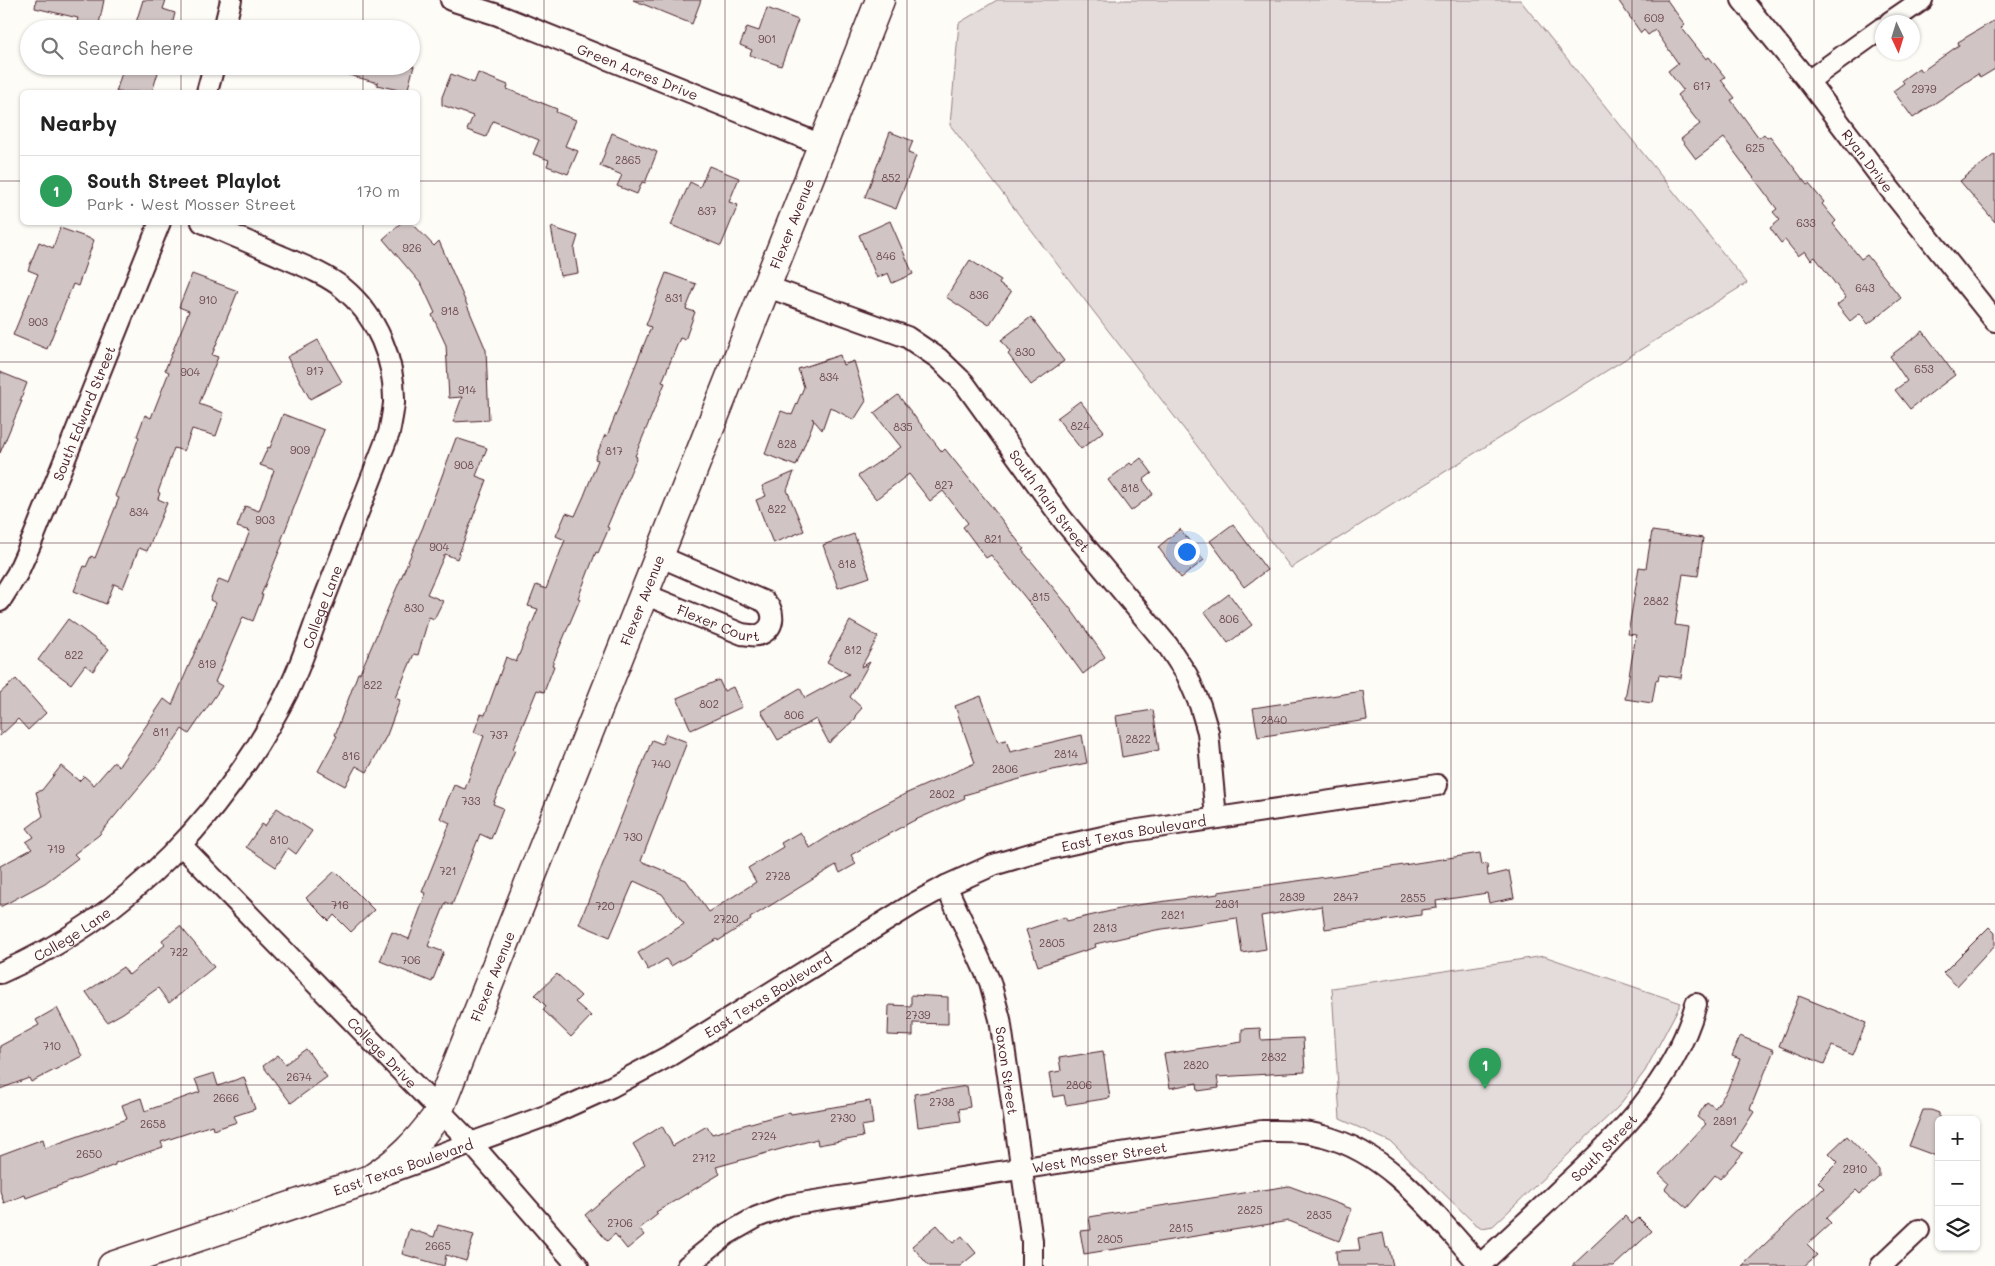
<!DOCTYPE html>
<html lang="en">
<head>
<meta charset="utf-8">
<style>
	:root { --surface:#fff; --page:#f2f2f2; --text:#222; --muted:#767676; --line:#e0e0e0; --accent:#d1495b }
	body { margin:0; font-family:Mali,sans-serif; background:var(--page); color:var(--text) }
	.controls { position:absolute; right:15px; bottom:15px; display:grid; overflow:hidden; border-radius:8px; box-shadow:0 1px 4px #0004 }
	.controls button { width:45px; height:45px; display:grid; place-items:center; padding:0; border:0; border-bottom:1px solid var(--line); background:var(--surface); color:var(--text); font:25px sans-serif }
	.compass { position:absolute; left:1875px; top:15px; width:45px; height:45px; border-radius:50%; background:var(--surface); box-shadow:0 1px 4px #0004; rotate:176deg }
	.you { position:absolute; left:1186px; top:551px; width:18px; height:18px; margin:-12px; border:4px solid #fff; border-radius:50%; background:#1a73e8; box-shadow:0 0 0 8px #1a73e833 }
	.badge { display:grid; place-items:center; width:32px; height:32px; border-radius:50%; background:var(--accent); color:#fff; font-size:16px; font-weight:700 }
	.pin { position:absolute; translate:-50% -41px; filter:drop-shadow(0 1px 2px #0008) }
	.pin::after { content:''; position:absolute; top:26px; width:18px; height:15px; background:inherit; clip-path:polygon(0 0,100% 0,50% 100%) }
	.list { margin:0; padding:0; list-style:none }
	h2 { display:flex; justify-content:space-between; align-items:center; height:65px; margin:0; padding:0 20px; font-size:21px }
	h2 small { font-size:16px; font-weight:400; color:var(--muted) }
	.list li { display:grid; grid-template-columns:32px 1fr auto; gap:15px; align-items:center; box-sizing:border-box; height:70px; padding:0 20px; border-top:1px solid var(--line) }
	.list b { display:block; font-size:19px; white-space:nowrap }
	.list p { margin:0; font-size:16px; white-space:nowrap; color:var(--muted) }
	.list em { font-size:16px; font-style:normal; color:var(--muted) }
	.icon { flex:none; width:28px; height:28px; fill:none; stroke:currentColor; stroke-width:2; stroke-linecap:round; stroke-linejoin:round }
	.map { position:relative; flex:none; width:1995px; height:1266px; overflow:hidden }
	.search { position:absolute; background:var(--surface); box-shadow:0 1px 4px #0004; left:20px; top:20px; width:400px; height:55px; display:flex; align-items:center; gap:12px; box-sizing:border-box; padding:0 18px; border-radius:28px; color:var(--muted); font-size:19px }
	.panel { position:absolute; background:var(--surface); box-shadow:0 1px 4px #0004; left:20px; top:90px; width:400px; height:135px; border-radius:8px }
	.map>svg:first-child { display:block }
	.green { fill:#e3dcda; stroke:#967e82 }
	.building { fill:#d0c5c4; stroke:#4a1f2b }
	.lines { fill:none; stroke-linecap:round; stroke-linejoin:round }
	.street-casing { stroke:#4a1f2b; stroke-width:24 }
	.secondary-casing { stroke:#4a1f2b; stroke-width:31 }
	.street { stroke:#fdfcf7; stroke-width:20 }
	.secondary { stroke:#fdfcf7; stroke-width:28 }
	.grid { fill:none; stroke:#4a1f2b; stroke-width:1; stroke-opacity:0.55 }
	.labels { text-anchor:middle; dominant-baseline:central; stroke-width:4; stroke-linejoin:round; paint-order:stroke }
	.number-label { font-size:11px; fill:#6c4851 }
	.street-label { font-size:14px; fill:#4a1f2b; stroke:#fdfcf7 }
</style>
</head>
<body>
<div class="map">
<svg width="1995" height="1266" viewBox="0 0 1995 1266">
	<rect width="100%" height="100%" fill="#fdfcf7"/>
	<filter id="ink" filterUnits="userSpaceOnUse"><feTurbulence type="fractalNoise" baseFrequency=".02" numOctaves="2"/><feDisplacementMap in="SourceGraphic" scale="10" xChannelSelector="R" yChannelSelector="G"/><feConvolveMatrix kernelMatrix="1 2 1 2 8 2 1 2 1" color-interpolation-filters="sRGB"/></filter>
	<g filter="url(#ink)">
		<g class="green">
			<polygon points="997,0 1520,0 1747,283 1291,568 950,125 959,23"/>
			<polygon points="1544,956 1681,1003 1645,1071 1618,1107 1493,1226 1482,1228 1474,1223 1391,1142 1340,1119 1332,988"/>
		</g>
		<g class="building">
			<polygon points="36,0 104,0 98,29 75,29 78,18 35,8"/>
			<polygon points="143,0 166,0 163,9 175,13 171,29 134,29"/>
			<polygon points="633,0 701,0 692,24"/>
			<polygon points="1618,0 1667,0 1685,25 1681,27 1706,59 1709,57 1725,77 1721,80 1735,98 1731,100 1759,138 1764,134 1767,138 1770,136 1807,185 1809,184 1824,202 1822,204 1836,221 1833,224 1861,259 1867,255 1901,298 1868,324 1860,313 1850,321 1837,305 1846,298 1815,257 1811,260 1805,251 1798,256 1785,240 1781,243 1770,228 1780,220 1773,212 1777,209 1724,138 1696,159 1681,139 1700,124 1677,95 1683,90 1668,71 1678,63 1655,30 1648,35 1644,30 1641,33"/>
			<polygon points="767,8 798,20 781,66 750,55 752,50 740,45 747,27 759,31"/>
			<polygon points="1995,20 1995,69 1980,78 1978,74 1913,118 1893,91 1904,83 1902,80 1919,68 1921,72 1959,45 1958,42"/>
			<polygon points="124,66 160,66 152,92 116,92"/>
			<polygon points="339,66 414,66 407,92 377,85 378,83 338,72"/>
			<polygon points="478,73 508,85 507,89 557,109 556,112 576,120 565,146 578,151 568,174 547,166 549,160 533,154 539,140 493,121 486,137 467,130 473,116 442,105 442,97 451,74 474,83"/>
			<polygon points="890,132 913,141 908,153 916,156 896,209 865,197"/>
			<polygon points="612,133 657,152 645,183 642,182 637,194 617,186 622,175 600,166"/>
			<polygon points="1995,154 1995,222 1960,181"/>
			<polygon points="709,166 739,178 729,202 738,205 721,246 671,225 690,182 700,187"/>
			<polygon points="890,221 913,274 892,283 888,273 877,278 859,235"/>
			<polygon points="402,222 411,222 434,246 439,241 467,305 486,350 489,420 453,422 462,397 449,398 446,345 432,315 435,313 422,285 383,239"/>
			<polygon points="551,227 578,236 574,249 578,273 560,276"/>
			<polygon points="60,228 94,240 78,286 73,284 47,349 13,335 38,274 28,270 39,242 53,248"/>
			<polygon points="970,260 1001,280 999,284 1011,292 989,325 946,297"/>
			<polygon points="666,273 696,284 686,309 695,312 685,340 680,338 662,382 665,383 635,456 637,457 607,527 609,528 598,553 596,552 578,598 580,599 552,665 554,666 544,692 537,690 513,749 515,750 493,804 503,808 491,839 480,834 452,905 446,902 428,946 444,952 432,982 380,961 392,932 409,939 426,893 422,892 450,823 440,818 454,785 465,789 484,736 474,732 481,714 485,715 506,657 516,662 538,609 528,606 536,585 546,589 565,540 556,536 566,513 575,516 584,496 598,460 595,459 605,435 607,436 651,327 646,325"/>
			<polygon points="192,274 238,291 212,355 218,357 199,404 224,413 216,436 192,429 184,451 174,448 158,492 160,493 158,499 167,503 147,551 139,548 123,588 114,584 106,604 74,591 84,566 86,567 91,556 95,558 119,498 115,496 122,478 124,479 139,437 137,436 145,415 151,418 169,372 165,370 189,311 179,307"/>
			<polygon points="1031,317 1064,361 1031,385 1008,354 1010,352 1001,340"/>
			<polygon points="1923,331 1955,375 1910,409 1895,390 1907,381 1890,356"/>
			<polygon points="318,340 342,382 310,399 287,357"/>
			<polygon points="840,355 843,365 854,361 866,401 854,420 830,407 822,430 812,418 814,421 796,466 765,454 781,411 792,415 804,387 798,369"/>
			<polygon points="0,372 27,383 20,401 22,401 0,453"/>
			<polygon points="898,395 942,452 945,449 991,506 1024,549 1022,550 1070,608 1105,657 1083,674 1048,626 991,555 986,558 963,527 968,523 943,491 930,501 909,474 876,499 858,476 901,447 874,413"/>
			<polygon points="1080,401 1104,431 1081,449 1057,418"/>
			<polygon points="283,414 324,430 281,541 283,542 261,595 263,595 253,621 243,617 215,682 222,686 189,734 182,729 158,764 99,835 74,854 78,858 45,883 0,907 0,866 32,849 26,842 34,837 27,828 43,816 36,792 42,790 61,766 79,781 84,776 94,785 114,762 119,766 164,699 172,705 216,603 210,600 219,579 229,583 250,531 237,527 245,506 259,511 274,470 260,465 268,447 270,448"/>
			<polygon points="456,438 487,448 476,476 487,480 457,559 445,554 427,594 443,601 434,619 429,617 418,655 414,654 395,698 400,700 387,735 367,772 356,766 345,786 318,771 337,736 335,735 358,673 360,673 423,527"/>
			<polygon points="1141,458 1152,473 1143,480 1153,494 1131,511 1108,480 1130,463 1132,465"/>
			<polygon points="794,472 787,490 804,531 773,543 756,500 766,496 762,486"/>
			<polygon points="1233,524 1267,570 1244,587 1210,541"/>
			<polygon points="1180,529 1204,560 1181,578 1158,547"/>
			<polygon points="1652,531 1703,538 1698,576 1683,574 1675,625 1688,627 1681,678 1659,675 1658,681 1656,680 1652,703 1625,699 1636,635 1628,634 1639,567 1646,568"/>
			<polygon points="854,534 870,577 838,588 823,545"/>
			<polygon points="1229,594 1252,625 1228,643 1205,612"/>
			<polygon points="68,619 109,649 93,671 85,665 71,684 38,660"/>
			<polygon points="850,621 878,637 861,667 870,662 850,697 862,708 855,716 856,718 829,743 816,719 778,740 761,711 800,688 805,698 849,674 827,662"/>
			<polygon points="16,679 46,713 28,730 18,719 0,736 0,693"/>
			<polygon points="719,680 724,691 733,687 742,707 691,730 677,698"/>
			<polygon points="1363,691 1367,720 1258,737 1253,708"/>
			<polygon points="981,696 998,742 1006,740 1010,752 1082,735 1087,763 1048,771 964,795 965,798 913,821 868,845 851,855 856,864 840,873 836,865 750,918 751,920 718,941 717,939 671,966 666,959 648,970 638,953 684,924 662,894 634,881 610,937 579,924 652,740 662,744 666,734 687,742 641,861 686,880 709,912 756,882 748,868 783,847 781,843 800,832 810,848 854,820 905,794 975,763 955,706"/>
			<polygon points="1153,710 1159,750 1122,757 1116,716"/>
			<polygon points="277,808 312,831 296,854 288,848 276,867 246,847 262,824 265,826"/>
			<polygon points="1480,853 1482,865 1487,864 1488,876 1509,871 1514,898 1489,903 1487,893 1436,901 1437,908 1421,910 1421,915 1325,929 1322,906 1261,916 1266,949 1242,953 1237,918 1156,930 1095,944 1096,947 1038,966 1026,930 1065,917 1067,921 1137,905 1218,894 1218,892 1340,875"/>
			<polygon points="335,871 374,910 351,932 334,915 329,921 306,898"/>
			<polygon points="180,926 214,967 169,1003 158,988 123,1013 107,1022 86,992 123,967 129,975 165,945 162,940"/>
			<polygon points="1989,927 1995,933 1995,945 1957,986 1943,973"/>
			<polygon points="557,974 581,996 575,1002 591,1016 571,1037 543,1010 546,1006 535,995"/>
			<polygon points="911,995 948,997 948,1024 913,1023 913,1036 888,1035 889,1005 911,1006"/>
			<polygon points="1799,996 1866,1023 1853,1055 1832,1046 1824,1064 1779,1046"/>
			<polygon points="57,1008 82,1056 31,1082 29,1078 0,1089 0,1046 39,1025 36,1020"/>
			<polygon points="1260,1028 1261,1040 1303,1038 1305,1072 1217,1077 1219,1088 1198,1091 1197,1083 1170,1088 1164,1054 1242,1042 1242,1029"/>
			<polygon points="1740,1036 1774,1050 1750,1109 1754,1112 1732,1146 1743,1153 1720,1179 1715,1175 1687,1208 1665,1189 1669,1183 1659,1174 1706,1124 1697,1117 1707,1102 1715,1108 1727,1091 1740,1059 1732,1056"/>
			<polygon points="306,1049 327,1077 291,1103 263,1066 278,1055 285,1064"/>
			<polygon points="1103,1051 1110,1098 1066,1105 1064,1095 1053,1097 1049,1073 1061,1071 1059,1058"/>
			<polygon points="214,1073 218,1086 244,1077 255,1109 234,1116 237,1122 213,1130 212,1125 161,1142 163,1147 115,1163 115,1165 26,1198 25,1195 4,1203 0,1191 0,1155 43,1139 45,1148 127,1119 122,1105 141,1098 145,1111 200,1092 195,1079"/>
			<polygon points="967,1086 970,1107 959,1109 961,1121 918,1127 914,1094"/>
			<polygon points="870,1101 873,1124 861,1126 863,1137 818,1145 817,1139 716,1167 720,1174 656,1212 658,1214 639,1229 644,1235 627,1249 615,1234 607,1241 585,1215 645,1164 633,1144 662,1126 673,1146 707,1126 712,1134 790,1112 791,1114"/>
			<polygon points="1923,1110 1931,1110 1939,1113 1939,1157 1909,1146"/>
			<polygon points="1847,1136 1879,1170 1879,1177 1860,1194 1856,1190 1826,1218 1831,1223 1807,1245 1817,1255 1804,1266 1742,1266 1824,1188 1818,1182 1838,1162 1829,1153"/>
			<polygon points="1289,1186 1352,1209 1339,1241 1289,1221 1084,1254 1080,1231 1091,1230 1089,1217"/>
			<polygon points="1625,1216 1632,1224 1639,1218 1652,1231 1614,1266 1572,1266"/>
			<polygon points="438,1225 474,1235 466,1261 446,1255 444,1266 402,1254 409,1229 434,1237"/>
			<polygon points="937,1225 953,1243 962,1236 976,1253 960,1266 929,1266 912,1246"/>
			<polygon points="1383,1233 1386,1248 1389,1248 1393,1266 1337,1266 1336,1251 1360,1250 1358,1238"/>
		</g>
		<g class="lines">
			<defs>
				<g id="street">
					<path id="s1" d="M451,0L498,15L822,145"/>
					<path id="s2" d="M1742,0L1808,81L1889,188L1995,321"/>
					<polyline points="1890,22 1922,0"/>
					<polyline points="224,29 231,0"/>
					<polyline points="1808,81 1882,28"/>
					<polyline points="207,92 214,66"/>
					<path id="s3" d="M765,286L907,337L938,358L964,383L1063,520L1168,646L1187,675L1200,705L1208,732L1216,818"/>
					<path id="s4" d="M644,594L742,634C749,635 757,637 763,633C775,626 775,611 765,602L659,556"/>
					<path id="s5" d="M0,601L17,574L34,536L160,222"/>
					<path id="s6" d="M181,845L472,1144L578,1266"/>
					<path id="s7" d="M946,886L990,982L1000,1019L1032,1241V1266"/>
					<path id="s8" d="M0,973C128,918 229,811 290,687C303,660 312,630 323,602C345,546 367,489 389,433C391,423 393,413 394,403C395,360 377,316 343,288C325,274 304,266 283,257C256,245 229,234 202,222"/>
					<path id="s9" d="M388,1173L551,1114L611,1087L669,1056L913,904L946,886L993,865L1044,850L1125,832L1437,785"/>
					<path id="s10" d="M687,1266L727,1234L757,1217L789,1205L1262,1131C1283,1131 1303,1130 1323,1136C1392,1154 1434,1215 1480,1265"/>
					<path id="s11" d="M1479,1266C1506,1241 1533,1216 1560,1190C1617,1138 1675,1081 1696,1004"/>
					<polyline points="1881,1266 1919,1230"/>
				</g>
				<g id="secondary">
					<path id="s12" d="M112,1266L371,1179C401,1159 415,1145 436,1117L880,0"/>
				</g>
			</defs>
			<use href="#street" class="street-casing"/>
			<use href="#secondary" class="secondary-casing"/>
			<use href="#street" class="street"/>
			<use href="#secondary" class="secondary"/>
		</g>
	</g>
	<path class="grid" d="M181,0V29M363,0V29M544,0V1266M725,0V1266M907,0V1266M1088,0V1266M1270,0V1266M1451,0V1266M1632,0V1266M1814,0V1266M181,66V92M363,66V92M0,181H22M418,181H1995M181,222V1266M363,222V1266M0,362H1995M0,543H1995M0,723H1995M0,904H1995M0,1085H1995"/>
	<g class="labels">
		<g class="number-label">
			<text x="1654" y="17">609</text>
			<text x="767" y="38">901</text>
			<text x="1702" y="85">617</text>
			<text x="1924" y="88">2979</text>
			<text x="1755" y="147">625</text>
			<text x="628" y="159">2865</text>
			<text x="891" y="177">852</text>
			<text x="707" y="210">837</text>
			<text x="1806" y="222">633</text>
			<text x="412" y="247">926</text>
			<text x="886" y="255">846</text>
			<text x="1865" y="287">643</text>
			<text x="979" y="294">836</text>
			<text x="674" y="297">831</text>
			<text x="208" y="299">910</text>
			<text x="450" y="310">918</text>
			<text x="38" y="321">903</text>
			<text x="1025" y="351">830</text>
			<text x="1924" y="368">653</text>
			<text x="315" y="370">917</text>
			<text x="190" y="371">904</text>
			<text x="829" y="376">834</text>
			<text x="467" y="389">914</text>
			<text x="1080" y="425">824</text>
			<text x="903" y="426">835</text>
			<text x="787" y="443">828</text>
			<text x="300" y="449">909</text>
			<text x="614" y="450">817</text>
			<text x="464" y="464">908</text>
			<text x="944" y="484">827</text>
			<text x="1130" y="487">818</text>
			<text x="777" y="508">822</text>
			<text x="139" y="511">834</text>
			<text x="265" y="519">903</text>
			<text x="993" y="538">821</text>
			<text x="439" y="546">904</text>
			<text x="847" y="563">818</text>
			<text x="1041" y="596">815</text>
			<text x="1656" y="600">2882</text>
			<text x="414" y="607">830</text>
			<text x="1229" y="618">806</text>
			<text x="853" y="649">812</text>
			<text x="74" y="654">822</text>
			<text x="207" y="663">819</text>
			<text x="373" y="684">822</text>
			<text x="709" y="703">802</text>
			<text x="794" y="714">806</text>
			<text x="1274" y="719">2840</text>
			<text x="161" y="731">811</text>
			<text x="499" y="734">737</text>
			<text x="1138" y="738">2822</text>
			<text x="1066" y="753">2814</text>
			<text x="351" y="755">816</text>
			<text x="661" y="763">740</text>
			<text x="1005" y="768">2806</text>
			<text x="942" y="793">2802</text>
			<text x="471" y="800">733</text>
			<text x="633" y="836">730</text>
			<text x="279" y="839">810</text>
			<text x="56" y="848">719</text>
			<text x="448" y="870">721</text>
			<text x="778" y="875">2728</text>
			<text x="1292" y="896">2839</text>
			<text x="1346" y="896">2847</text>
			<text x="1413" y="897">2855</text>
			<text x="1227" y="903">2831</text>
			<text x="340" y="904">716</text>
			<text x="605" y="905">720</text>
			<text x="1173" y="914">2821</text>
			<text x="726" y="918">2720</text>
			<text x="1105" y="927">2813</text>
			<text x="1052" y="942">2805</text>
			<text x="179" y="951">722</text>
			<text x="411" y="959">706</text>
			<text x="918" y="1014">2739</text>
			<text x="52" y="1045">710</text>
			<text x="1274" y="1056">2832</text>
			<text x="1196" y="1064">2820</text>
			<text x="299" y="1076">2674</text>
			<text x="1079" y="1084">2806</text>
			<text x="226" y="1097">2666</text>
			<text x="942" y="1101">2738</text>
			<text x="843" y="1117">2730</text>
			<text x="1725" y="1120">2891</text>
			<text x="153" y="1123">2658</text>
			<text x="764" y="1135">2724</text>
			<text x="89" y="1153">2650</text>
			<text x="704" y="1157">2712</text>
			<text x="1855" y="1168">2910</text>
			<text x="1250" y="1209">2825</text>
			<text x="1319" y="1214">2835</text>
			<text x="620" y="1222">2706</text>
			<text x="1181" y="1227">2815</text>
			<text x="1110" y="1238">2805</text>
			<text x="438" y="1245">2665</text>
		</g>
		<g class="street-label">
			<text stroke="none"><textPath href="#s1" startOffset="200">Green Acres Drive</textPath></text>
			<text stroke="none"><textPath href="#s2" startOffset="204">Ryan Drive</textPath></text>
			<text stroke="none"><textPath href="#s12" startOffset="1325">Flexer Avenue</textPath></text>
			<text stroke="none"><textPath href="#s5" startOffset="206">South Edward Street</textPath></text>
			<text stroke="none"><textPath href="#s3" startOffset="370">South Main Street</textPath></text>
			<text stroke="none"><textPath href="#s12" startOffset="920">Flexer Avenue</textPath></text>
			<text stroke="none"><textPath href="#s8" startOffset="502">College Lane</textPath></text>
			<text stroke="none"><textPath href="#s4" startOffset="80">Flexer Court</textPath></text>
			<text stroke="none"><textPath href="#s9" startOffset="826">East Texas Boulevard</textPath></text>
			<text stroke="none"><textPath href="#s8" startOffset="82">College Lane</textPath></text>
			<text stroke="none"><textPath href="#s12" startOffset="515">Flexer Avenue</textPath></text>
			<text stroke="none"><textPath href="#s9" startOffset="421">East Texas Boulevard</textPath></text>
			<text stroke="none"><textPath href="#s6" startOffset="289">College Drive</textPath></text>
			<text stroke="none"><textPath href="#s7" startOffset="196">Saxon Street</textPath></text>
			<text stroke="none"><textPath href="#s11" startOffset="172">South Street</textPath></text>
			<text stroke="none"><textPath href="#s10" startOffset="434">West Mosser Street</textPath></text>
			<text transform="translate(403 1167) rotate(-19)">East Texas Boulevard</text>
		</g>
	</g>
</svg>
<div class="controls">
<button>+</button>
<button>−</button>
<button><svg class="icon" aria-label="layers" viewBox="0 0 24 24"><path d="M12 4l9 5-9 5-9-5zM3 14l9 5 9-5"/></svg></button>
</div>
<svg class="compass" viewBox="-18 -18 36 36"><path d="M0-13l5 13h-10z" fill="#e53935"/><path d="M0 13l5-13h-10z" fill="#767676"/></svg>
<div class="you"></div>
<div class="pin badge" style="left:1485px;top:1089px;background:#2e9e5b">1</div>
<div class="search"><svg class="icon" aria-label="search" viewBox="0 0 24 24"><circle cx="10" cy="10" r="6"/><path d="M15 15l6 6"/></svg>Search here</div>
<section class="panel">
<h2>Nearby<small></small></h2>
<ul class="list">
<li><span class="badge" style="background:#2e9e5b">1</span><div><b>South Street Playlot</b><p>Park · West Mosser Street</p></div><em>170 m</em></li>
</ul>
</section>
</div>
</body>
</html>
